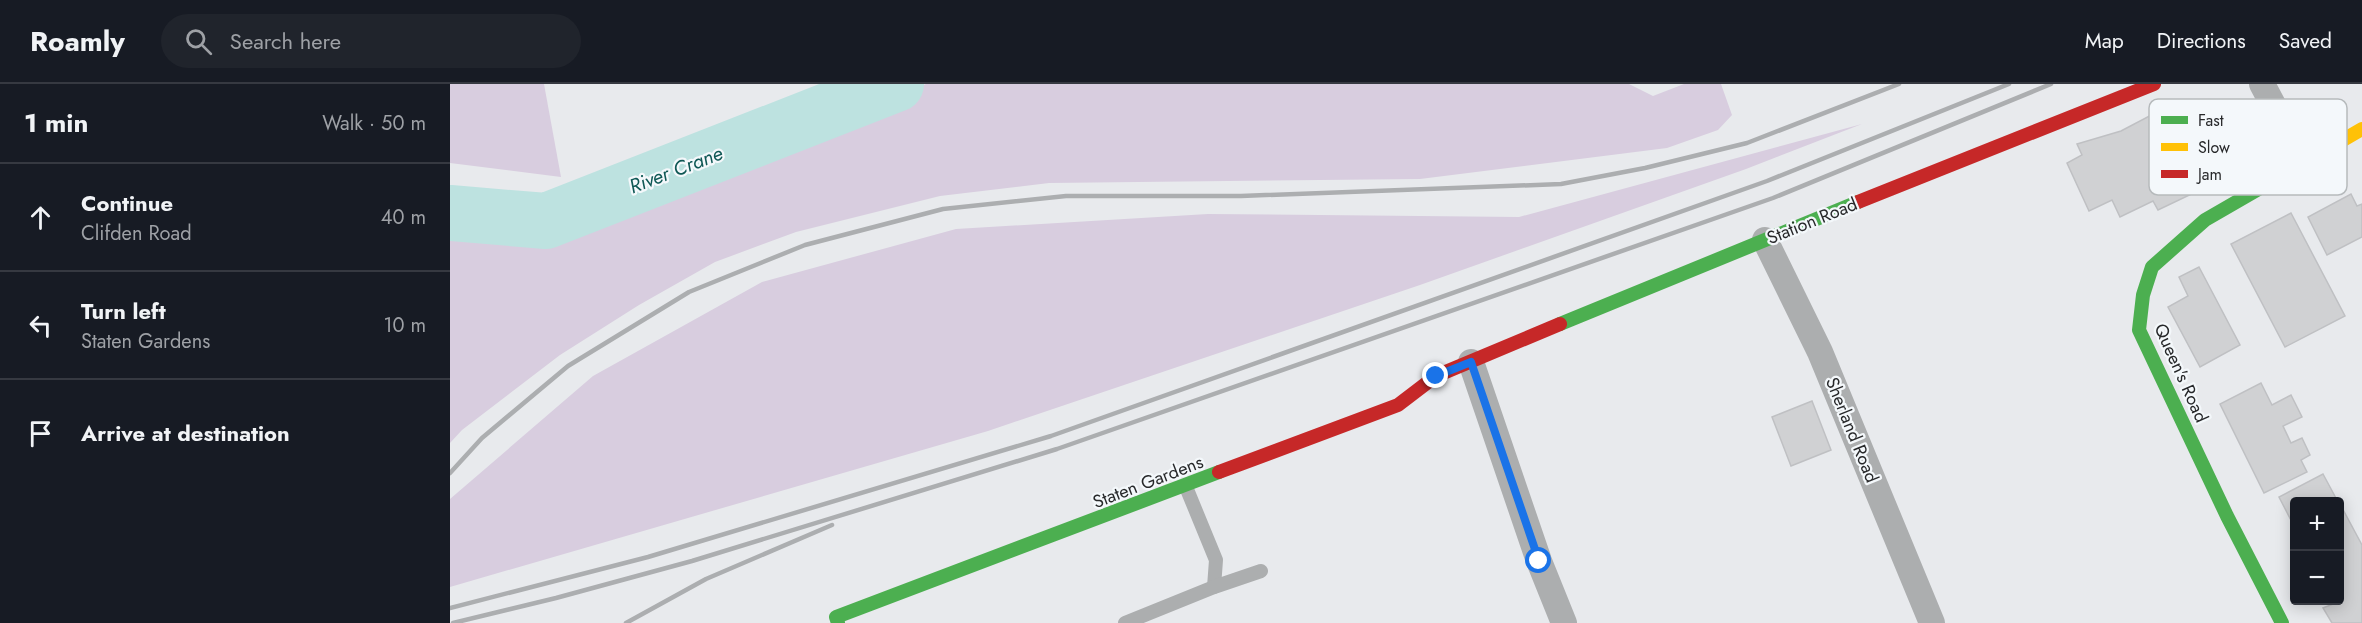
<!DOCTYPE html>
<html lang="en">
<head>
<meta charset="utf-8">
<style>
	:root { --surface:#171b24; --page:#20242c; --text:#f1f3f6; --muted:#9ea1a6; --line:#363941 }
	body { margin:0; font-family:Jost,sans-serif; background:var(--page); color:var(--text) }
	.controls { position:absolute; right:18px; bottom:18px; display:grid; overflow:hidden; border-radius:6px; box-shadow:0 3px 15px #0003 }
	.controls button { width:54px; height:54px; display:grid; place-items:center; padding:0; border:0; border-bottom:2px solid var(--line); background:var(--surface); color:var(--text); font:30px sans-serif }
	.stop { position:absolute; width:18px; height:18px; margin:-14px; border:4px solid #1a73e8; border-radius:50%; background:#fff }
	.stop.end { background:#1a73e8; border-color:#fff; box-shadow:0 2px 6px #0008 }
	.list { margin:0; padding:0; list-style:none }
	h2 { display:flex; justify-content:space-between; align-items:center; height:78px; margin:0; padding:0 24px; font-size:26px }
	h2 small { font-size:20px; font-weight:400; color:var(--muted) }
	.list li { display:grid; grid-template-columns:39px 1fr auto; gap:18px; align-items:center; box-sizing:border-box; height:108px; padding:0 24px; border-top:2px solid var(--line) }
	.list b { display:block; font-size:22px; white-space:nowrap }
	.list p { margin:0; font-size:20px; white-space:nowrap; color:var(--muted) }
	.list em { font-size:20px; font-style:normal; color:var(--muted) }
	.icon { flex:none; width:33px; height:33px; fill:none; stroke:currentColor; stroke-width:2; stroke-linecap:round; stroke-linejoin:round }
	.map { position:relative; flex:none; width:1912px; height:539px; overflow:hidden }
	header { display:flex; align-items:center; gap:36px; box-sizing:border-box; height:84px; padding:0 30px; background:var(--surface); border-bottom:2px solid var(--line) }
	header strong { font-size:28px }
	nav { display:flex; gap:33px; margin-inline-start:auto; font-size:21px }
	.search { width:420px; height:54px; background:var(--page); display:flex; align-items:center; gap:15px; box-sizing:border-box; padding:0 21px; border-radius:33px; color:var(--muted); font-size:22px }
	main { display:flex }
	aside { flex:1; background:var(--surface) }
	.map>svg:first-child { display:block }
	.green { fill:#d8cddf }
	.lines { fill:none; stroke-linecap:round; stroke-linejoin:round }
	.river { stroke:#bde2e0; stroke-width:56 }
	.building { fill:#d0d1d3; stroke:#bfc0c3; stroke-width:1.5 }
	.lane { stroke:#acaeaf; stroke-width:14 }
	.street { stroke:#acaeaf; stroke-width:26 }
	.fast { stroke:#4caf50; stroke-width:14 }
	.slow { stroke:#ffc107; stroke-width:14 }
	.jam { stroke:#c62828; stroke-width:14 }
	.rail { stroke:#acaeb0; stroke-width:4.5 }
	.route { stroke:#1a73e8; stroke-width:8 }
	.labels { text-anchor:middle; dominant-baseline:central; stroke-width:4.5; stroke-linejoin:round; paint-order:stroke }
	.street-label { font-size:18px; fill:#27282a; stroke:#f4f8fb }
	.water-label { font-size:20px; font-style:italic; fill:#0f5855; stroke:#f4f8fb }
	.key { fill:#f4f8fb; stroke:#b6babc; stroke-width:1.5 }
	.key-label { font-size:16px; fill:#27282a }
</style>
</head>
<body>
<header>
<strong>Roamly</strong>
<div class="search"><svg class="icon" aria-label="search" viewBox="0 0 24 24"><circle cx="10" cy="10" r="6"/><path d="M15 15l6 6"/></svg>Search here</div>
<nav><a>Map</a><a>Directions</a><a>Saved</a></nav>
</header>
<main>
<aside>
<h2>1 min<small>Walk · 50 m</small></h2>
<ul class="list">
<li><svg class="icon" aria-label="ahead" viewBox="0 0 24 24"><path d="M12 20V5M6 11l6-6 6 6"/></svg><div><b>Continue</b><p>Clifden Road</p></div><em>40 m</em></li>
<li><svg class="icon" aria-label="left" viewBox="0 0 24 24"><path d="M17 20v-9H6M10 6l-5 5 5 5"/></svg><div><b>Turn left</b><p>Staten Gardens</p></div><em>10 m</em></li>
<li><svg class="icon" aria-label="arrive" viewBox="0 0 24 24"><path d="M6 21V4h12l-3 4 3 4H6"/></svg><div><b>Arrive at destination</b></div></li>
</ul>
</aside>
<div class="map">
<svg width="1912" height="539" viewBox="0 0 1912 539">
	<rect width="100%" height="100%" fill="#e8eaed"/>
	<g class="green">
		<polygon points="0,0 94,0 111,93 0,79"/>
		<polygon points="476,0 1179,0 1203,12 1234,0 1271,0 1282,31 1268,46 1217,64 970,95 599,99 490,112 346,148 265,178 189,221 110,271 12,346 0,359 0,145 101,149"/>
		<polygon points="1412,40 1296,85 970,201 538,347 0,503 0,415 143,292 312,198 506,145 758,130 1069,133"/>
	</g>
	<g class="lines">
		<polyline class="river" points="0,129 96,137 446,0"/>
	</g>
	<g class="building">
		<polygon points="1763,24 1792,86 1708,126 1703,117 1670,133 1662,116 1639,127 1617,79 1632,71 1627,60 1671,47 1707,28 1715,46"/>
		<polygon points="1901,110 1907,122 1912,120 1912,153 1877,171 1858,133"/>
		<polygon points="1841,129 1895,232 1835,263 1781,160"/>
		<polygon points="1749,183 1790,261 1750,283 1718,223 1738,212 1729,193"/>
		<polygon points="1811,299 1822,321 1841,311 1852,333 1833,342 1841,359 1852,354 1860,371 1851,376 1857,388 1814,409 1770,320"/>
		<polygon points="1362,317 1381,366 1341,382 1322,333"/>
		<polygon points="1873,390 1888,418 1844,418 1844,442 1829,413"/>
		<polygon points="1890,420 1912,461 1912,539 1882,539 1873,524 1886,519 1884,516 1890,516"/>
	</g>
	<g class="lines">
		<g class="lane">
			<polyline points="736,403 766,476 764,503"/>
			<polyline points="675,539 764,503 811,487"/>
		</g>
		<g class="street">
			<polyline points="1812,0 1853,77"/>
			<polyline points="1315,156 1370,268 1482,539"/>
			<polyline points="1021,278 1089,477 1114,539"/>
		</g>
		<g class="fast">
			<polyline points="1826,95 1755,136 1702,183 1693,211 1689,246 1777,432 1832,539"/>
			<polyline points="1110,240 1408,118"/>
			<polyline points="388,539 386,533 769,388"/>
		</g>
		<polyline class="slow" points="1826,95 1912,45"/>
		<g class="jam">
			<polyline points="1408,118 1704,0"/>
			<polyline points="769,388 948,321 986,292 1110,240"/>
		</g>
		<g class="rail">
			<polyline points="0,389 32,354 118,282 239,208 355,161 493,125 616,112 791,112 1111,100 1195,84 1297,59 1449,0"/>
			<polyline points="0,524 198,473 601,352 1317,97 1559,0"/>
			<polyline points="3,539 106,514 242,477 607,365 1323,114 1601,0"/>
			<polyline points="176,539 256,495 382,441"/>
		</g>
	</g>
	<g class="lines">
		<polyline class="route" points="986,292 1021,278 1089,477"/>
	</g>
	<g class="labels">
		<g class="street-label">
			<text transform="translate(1362 137) rotate(-22)">Station Road</text>
			<text transform="translate(1731 289) rotate(66)">Queen's Road</text>
			<text transform="translate(1402 346) rotate(68)">Sherland Road</text>
			<text transform="translate(698 398) rotate(-21)">Staten Gardens</text>
		</g>
		<g class="water-label">
			<text transform="translate(226 86) rotate(-21)">River Crane</text>
		</g>
	</g>
	<rect x="1699" y="15" width="198" height="96" rx="9" class="key"/>
	<rect x="1711" y="32" width="27" height="8" fill="#4caf50"/>
	<rect x="1711" y="59" width="27" height="8" fill="#ffc107"/>
	<rect x="1711" y="86" width="27" height="8" fill="#c62828"/>
	<g class="key-label">
		<text x="1748" y="42">Fast</text>
		<text x="1748" y="69">Slow</text>
		<text x="1748" y="96">Jam</text>
	</g>
</svg>
<div class="controls">
<button>+</button>
<button>−</button>
</div>
<div class="stop" style="left:1089px;top:477px"></div>
<div class="stop end" style="left:986px;top:292px"></div>
</div>
</main>
</body>
</html>
